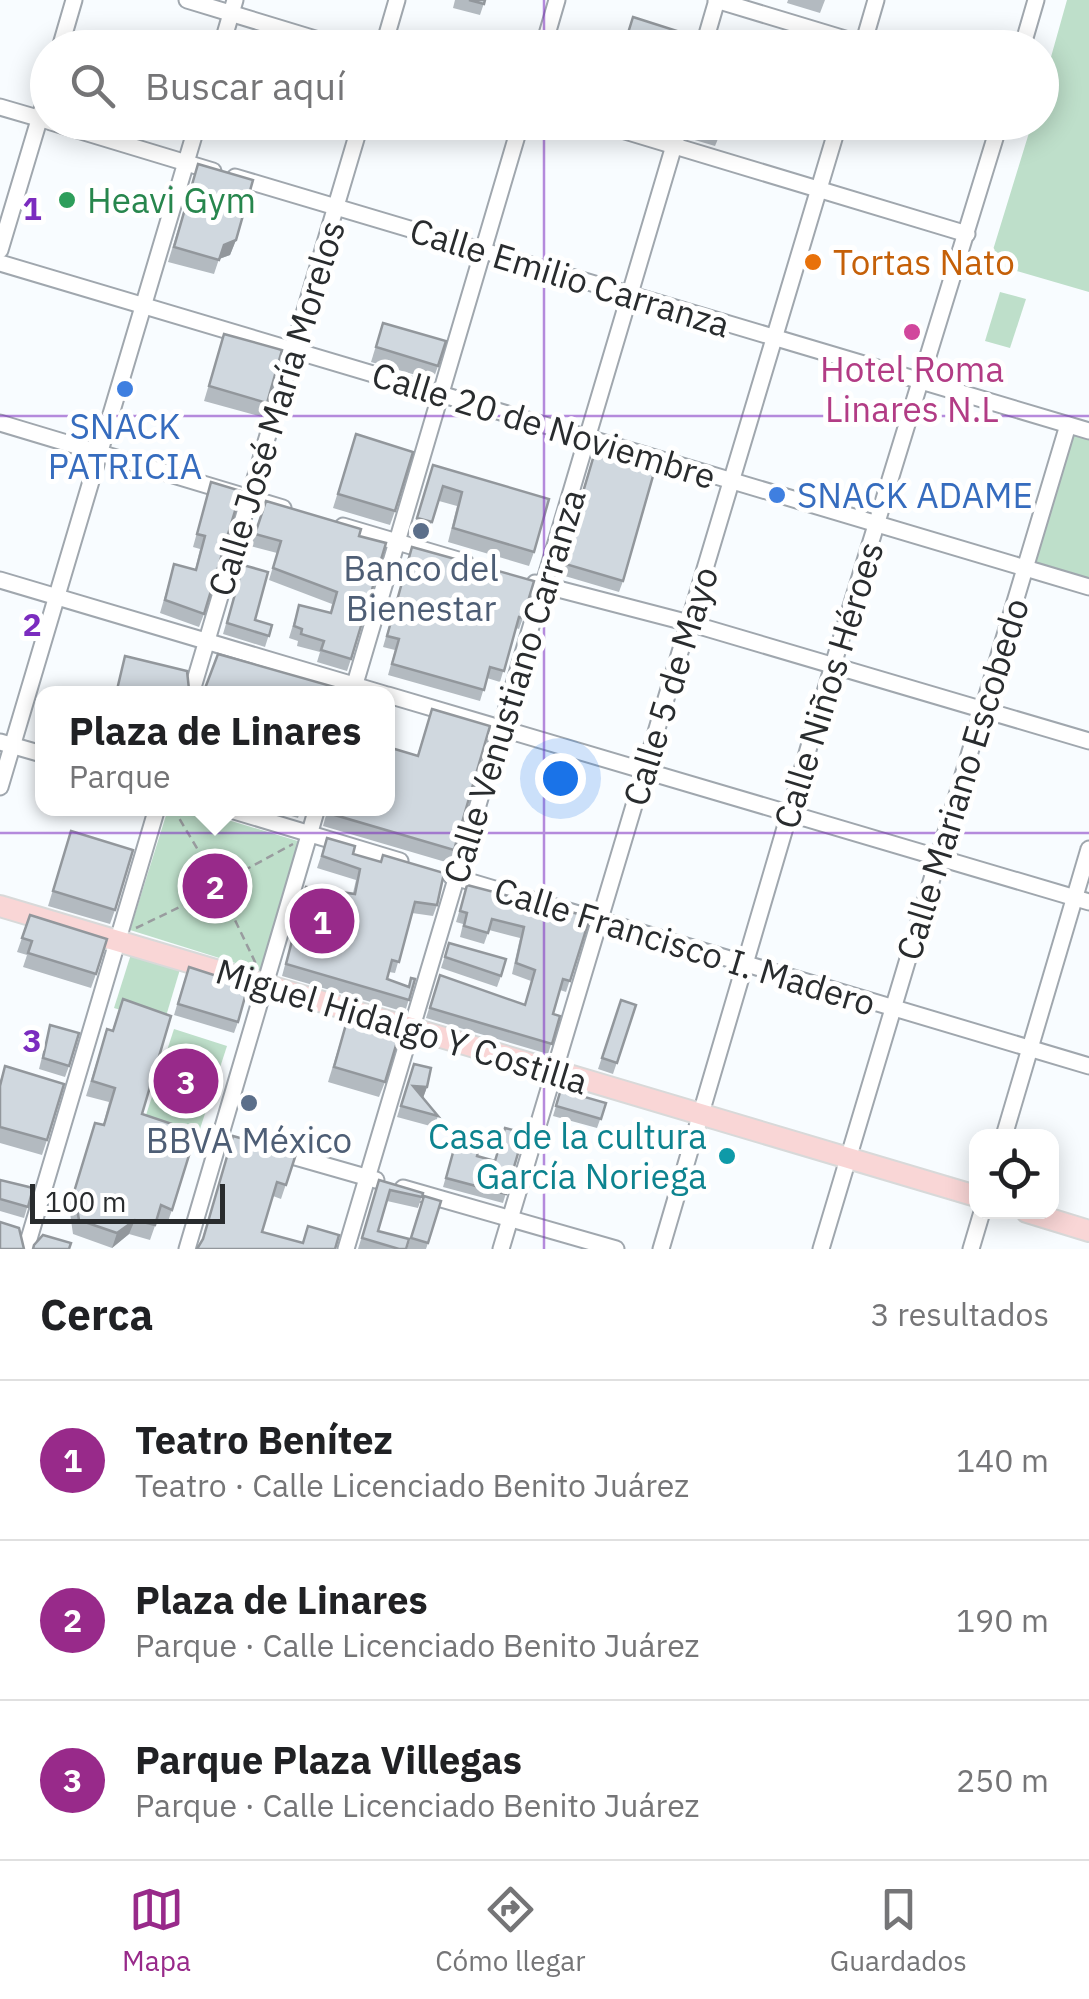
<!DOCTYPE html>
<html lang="es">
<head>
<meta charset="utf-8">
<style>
	:root { --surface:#fff; --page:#f2f2f2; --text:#202124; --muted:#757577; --line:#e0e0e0; --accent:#982a8a }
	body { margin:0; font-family:"IBM Plex Sans",sans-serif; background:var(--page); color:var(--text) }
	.controls { position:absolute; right:30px; bottom:30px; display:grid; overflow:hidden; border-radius:20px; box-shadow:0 5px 25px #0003 }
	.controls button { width:90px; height:90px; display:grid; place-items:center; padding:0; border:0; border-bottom:2px solid var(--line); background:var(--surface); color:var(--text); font:50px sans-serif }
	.scale { position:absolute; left:30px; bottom:25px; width:195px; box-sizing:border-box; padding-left:10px; border:5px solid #292c2e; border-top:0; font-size:28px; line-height:35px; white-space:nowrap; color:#292c2e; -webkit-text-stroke:8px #fff; paint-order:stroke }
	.you { position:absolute; left:560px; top:778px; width:35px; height:35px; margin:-25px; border:8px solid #fff; border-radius:50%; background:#1a73e8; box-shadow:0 0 0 15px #1a73e833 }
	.badge { display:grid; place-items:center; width:65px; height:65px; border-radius:50%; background:var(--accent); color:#fff; font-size:32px; font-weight:700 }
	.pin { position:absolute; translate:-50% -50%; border:5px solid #fff; box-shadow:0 2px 10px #0006 }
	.popup { position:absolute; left:35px; top:686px; width:360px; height:130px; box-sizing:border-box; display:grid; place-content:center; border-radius:20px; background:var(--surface); filter:drop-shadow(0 2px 8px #0005); font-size:32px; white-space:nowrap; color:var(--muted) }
	.popup b { font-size:38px; color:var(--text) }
	.popup::after { content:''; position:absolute; left:50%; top:100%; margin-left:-20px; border:20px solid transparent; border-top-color:var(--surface) }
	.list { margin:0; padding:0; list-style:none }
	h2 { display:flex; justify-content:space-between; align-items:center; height:130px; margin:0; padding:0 40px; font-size:42px }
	h2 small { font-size:32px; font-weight:400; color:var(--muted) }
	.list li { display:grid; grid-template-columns:65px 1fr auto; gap:30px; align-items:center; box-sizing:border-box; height:160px; padding:0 40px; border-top:2px solid var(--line) }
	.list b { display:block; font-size:38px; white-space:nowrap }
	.list p { margin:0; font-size:32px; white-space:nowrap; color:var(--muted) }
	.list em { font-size:32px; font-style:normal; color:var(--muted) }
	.icon { flex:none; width:55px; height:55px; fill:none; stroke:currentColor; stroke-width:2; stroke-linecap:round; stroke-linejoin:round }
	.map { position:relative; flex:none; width:1089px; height:1249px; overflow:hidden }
	.search { position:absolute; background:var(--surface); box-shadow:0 5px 25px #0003; left:30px; right:30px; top:30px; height:110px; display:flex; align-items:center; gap:25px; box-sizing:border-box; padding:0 35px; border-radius:55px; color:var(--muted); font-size:38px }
	.sheet { height:610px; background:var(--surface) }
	nav { display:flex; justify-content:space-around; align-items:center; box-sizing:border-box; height:140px; border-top:2px solid var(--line); background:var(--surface); font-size:28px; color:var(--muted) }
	nav a { display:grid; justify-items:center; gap:5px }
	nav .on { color:var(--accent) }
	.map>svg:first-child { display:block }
	.green { fill:#bedfca }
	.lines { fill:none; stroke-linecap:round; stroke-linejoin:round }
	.minor-casing { stroke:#a0a7ae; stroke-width:19 }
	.major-casing { stroke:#d8d9d9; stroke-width:24 }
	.path { stroke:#999c9f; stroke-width:2.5; stroke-dasharray:8 5; stroke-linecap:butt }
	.minor { stroke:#fff; stroke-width:15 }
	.major { stroke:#f9d6d6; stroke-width:20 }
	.wall { fill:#b3bac0 }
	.shaded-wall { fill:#92979c }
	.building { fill:#d0d8df; stroke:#92979c; stroke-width:2.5 }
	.grid { fill:none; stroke:#7b2cbf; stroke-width:2.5; stroke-opacity:0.55 }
	.leisure-dot { fill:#2e9e5b; stroke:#fff; stroke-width:4 }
	.food-dot { fill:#e8710a; stroke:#fff; stroke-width:4 }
	.hotel-dot { fill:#d1479c; stroke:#fff; stroke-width:4 }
	.shop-dot { fill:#3f7fe0; stroke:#fff; stroke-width:4 }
	.service-dot { fill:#5c6f8a; stroke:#fff; stroke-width:4 }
	.culture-dot { fill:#0f9aa8; stroke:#fff; stroke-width:4 }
	.labels { text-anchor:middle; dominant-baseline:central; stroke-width:10; stroke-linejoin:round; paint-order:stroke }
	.leisure-label { font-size:35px; fill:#27864d; stroke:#fff; text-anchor:start }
	.food-label { font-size:35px; fill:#c56008; stroke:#fff; text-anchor:start }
	.street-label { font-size:35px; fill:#292c2e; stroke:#fff }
	.hotel-label { font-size:35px; fill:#b23c85; stroke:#fff }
	.shop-label { font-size:35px; fill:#366cbe; stroke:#fff }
	.service-label { font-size:35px; fill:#4e5e75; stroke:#fff }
	.culture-label { font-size:35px; fill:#0d838f; stroke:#fff; text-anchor:end }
	.grid-label { font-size:32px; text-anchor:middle; font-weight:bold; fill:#7b2cbf; stroke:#fff; stroke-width:10; stroke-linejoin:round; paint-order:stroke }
</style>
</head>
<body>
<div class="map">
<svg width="1089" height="1249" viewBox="0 0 1089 1249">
	<rect width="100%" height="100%" fill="#f8fcff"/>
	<g class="green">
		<polygon points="1067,0 1089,0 1089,292 989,263 1032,123 1042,122 1042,89"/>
		<polygon points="1000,292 1026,299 1010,348 985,341"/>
		<polygon points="1071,434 1089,439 1089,581 1033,564"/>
		<polygon points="168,809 192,809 301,842 261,971 130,930"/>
		<polygon points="132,951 181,966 164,1023 114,1008"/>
		<polygon points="174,1029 227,1046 199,1132 146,1115"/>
	</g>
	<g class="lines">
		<defs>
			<g id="minor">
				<polyline points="187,0 345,48"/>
				<polyline points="716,0 875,48"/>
				<polyline points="60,48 74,0"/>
				<polyline points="221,48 235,0"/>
				<polyline points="383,48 397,0"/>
				<polyline points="543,48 557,0"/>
				<polyline points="703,48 717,0"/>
				<polyline points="862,48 876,0"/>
				<polyline points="1022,48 1036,0"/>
				<polyline points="0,107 48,121"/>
				<polyline points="51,122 213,171"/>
				<polyline points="595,122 967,234"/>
				<polyline points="235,177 1089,431"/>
				<polyline points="0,250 48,90"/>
				<polyline points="0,263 1089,587"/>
				<polyline points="0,423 283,508"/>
				<polyline points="343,526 465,562"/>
				<polyline points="0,580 384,694"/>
				<polyline points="535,583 689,623 1089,741"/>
				<polyline points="191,694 361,122"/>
				<polyline points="352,694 521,122"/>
				<polyline points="388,695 1089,902"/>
				<polyline points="0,742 42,754"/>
				<polyline points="0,787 198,122"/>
				<polyline points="224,808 400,861"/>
				<polyline points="451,876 1089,1066"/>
				<polyline points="1004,1136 1089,849"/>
				<polyline points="278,1152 376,1180"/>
				<polyline points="403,1188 616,1249"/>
				<polyline points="26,1249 157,808"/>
				<polyline points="187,1249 317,808"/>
				<polyline points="346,1249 681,122"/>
				<polyline points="501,1249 839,122"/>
				<polyline points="661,1249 833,665 1000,122"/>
				<polyline points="821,1249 1068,425"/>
				<polyline points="971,1249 982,1212"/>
			</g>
			<g id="major">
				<polyline points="0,906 976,1196"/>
				<polyline points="1027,1212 1089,1231"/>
			</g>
		</defs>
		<use href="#minor" class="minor-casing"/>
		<use href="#major" class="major-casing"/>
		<g class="path">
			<polyline points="173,808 210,870"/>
			<polyline points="178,808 214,819"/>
			<polyline points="232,877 293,844"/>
			<polyline points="224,897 256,964"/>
			<polyline points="136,928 207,894"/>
		</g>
		<use href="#minor" class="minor"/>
		<use href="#major" class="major"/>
	</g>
	<g class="wall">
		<polygon points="455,0 485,0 480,15 453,8"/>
		<polygon points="788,0 825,0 820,13 787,3"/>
		<polygon points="181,122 187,122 181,140 176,139"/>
		<polygon points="692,122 725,122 715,146 688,138"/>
		<polygon points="198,164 236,240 230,255 219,259 214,274 168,262"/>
		<polygon points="383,323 438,366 433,380 371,362"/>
		<polygon points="224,334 267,403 262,417 204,401"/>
		<polygon points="356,434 395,511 390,525 333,508"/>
		<polygon points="593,456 623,581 619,592 558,574"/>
		<polygon points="433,465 534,552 529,566 448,542 457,506 439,501 427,536 412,532"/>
		<polygon points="211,482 204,614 199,627 160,613 174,564 195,570 200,549 193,547"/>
		<polygon points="266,501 359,536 351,659 347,671 317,662 320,652 297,646 298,641 289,638 299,605 330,613 332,604 269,580 277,553 250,546"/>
		<polygon points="412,547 523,618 519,629 516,628 500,682 487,678 480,701 388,675 395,650 383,647"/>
		<polygon points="243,565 255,620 272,625 265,647 223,634"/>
		<polygon points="432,709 454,850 449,863 323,826 328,808 388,808 417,756"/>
		<polygon points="265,808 301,808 298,818"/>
		<polygon points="71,831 115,910 110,924 48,906"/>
		<polygon points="327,838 437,905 433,916 412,913 395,973 389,972 387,979 408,987 415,979 405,1012 282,976 306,887 353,893 356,880 317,868"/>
		<polygon points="211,878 226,882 218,891 210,882"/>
		<polygon points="467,885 590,917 566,992 560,990 553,1014 560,1016 548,1054 426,1018 436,986 525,1005 531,981 512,974 520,938 489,930 484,944 460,937 463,924 456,922"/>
		<polygon points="30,915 96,974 91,988 23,967 27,955 17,952"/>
		<polygon points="449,943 501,976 497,987 441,968"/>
		<polygon points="185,978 238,1022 234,1033 174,1015"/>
		<polygon points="123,999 142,1114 177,1148 172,1210 167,1224 157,1220 150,1240 129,1234 112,1248 73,1234 69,1206 95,1123 103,1125 109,1102 86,1096 107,1029 112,1031"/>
		<polygon points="621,1000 636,1005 613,1074 598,1069"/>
		<polygon points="350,1010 385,1082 379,1097 328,1082"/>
		<polygon points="50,1025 69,1066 65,1077 39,1069"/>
		<polygon points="5,1066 47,1140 42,1155 0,1143 0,1081"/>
		<polygon points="410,1075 427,1087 423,1098 438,1116 434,1127 397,1117"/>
		<polygon points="564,1079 581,1096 606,1103 597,1128 553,1116"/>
		<polygon points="524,1133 503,1203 443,1187 457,1138 477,1156 495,1161"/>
		<polygon points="233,1136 296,1154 281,1199 273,1196 262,1232 302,1243 308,1226 335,1249 201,1243"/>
		<polygon points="0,1180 33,1188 24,1218 0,1211"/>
		<polygon points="379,1180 423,1193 418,1208 387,1201 378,1231 406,1249 358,1249"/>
		<polygon points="420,1207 428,1243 426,1249 407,1249"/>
	</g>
	<g class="shaded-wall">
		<polygon points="236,240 230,255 219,259 224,245"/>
		<polygon points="413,1086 427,1087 423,1098"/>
		<polygon points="135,1220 129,1234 112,1248 117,1233"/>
	</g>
	<g class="building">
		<polygon points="469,0 485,0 484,4"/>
		<polygon points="633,17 696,37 693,48 629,48 624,46"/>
		<polygon points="182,122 187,122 184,133 179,131"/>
		<polygon points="693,122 724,122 718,138 691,129"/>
		<polygon points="198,164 253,180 236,240 224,245 219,260 174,247"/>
		<polygon points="383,323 446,341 438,366 376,347"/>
		<polygon points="224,334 282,350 267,403 209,386"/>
		<polygon points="356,434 413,452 395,511 338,494"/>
		<polygon points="597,445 657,462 623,581 562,563"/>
		<polygon points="433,465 549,499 534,552 453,528 462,492 443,486 432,522 417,518"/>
		<polygon points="211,482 241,491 204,614 165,600 174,564 196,570 205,536 197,534"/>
		<polygon points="266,501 361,529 359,536 386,543 351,659 321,650 324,641 301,634 302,629 294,626 299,605 331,613 337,592 273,568 281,541 255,534"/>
		<polygon points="412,547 534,581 523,618 519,617 504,671 490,667 484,690 392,664 399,639 387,636"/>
		<polygon points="243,565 268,572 255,620 272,625 269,636 227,623"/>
		<polygon points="218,654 338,688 336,694 213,694 204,691"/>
		<polygon points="125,656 187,671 189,689 187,694 116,694"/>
		<polygon points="432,709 490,726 454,850 328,813 329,808 388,808 388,747 418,756"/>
		<polygon points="71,831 133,850 115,910 53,891"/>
		<polygon points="327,838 355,846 353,854 381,862 383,855 444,873 437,905 415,902 399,962 392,960 387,979 409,987 411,978 415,979 409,1000 286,964 306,887 355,894 360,869 322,856"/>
		<polygon points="218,871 228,878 219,887 211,878"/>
		<polygon points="467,885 590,917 570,981 563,979 553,1014 560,1016 552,1044 430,1008 440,975 525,1005 535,970 516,963 524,927 492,919 488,933 464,926 467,913 460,911"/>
		<polygon points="30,915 107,939 96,974 28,953 32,941 22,938"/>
		<polygon points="449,943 506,959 501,976 445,957"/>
		<polygon points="189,967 248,986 238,1022 178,1004"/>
		<polygon points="123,999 171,1016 142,1114 184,1128 177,1148 190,1152 172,1210 161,1205 155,1225 135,1220 117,1233 79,1220 74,1192 95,1123 104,1125 115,1088 92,1081 107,1029 113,1031"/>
		<polygon points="621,1000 636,1005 617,1063 602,1058"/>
		<polygon points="350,1010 402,1025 385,1082 334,1067"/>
		<polygon points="50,1025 79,1033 69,1066 43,1058"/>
		<polygon points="414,1064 431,1068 427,1087 413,1086 438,1116 401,1106"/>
		<polygon points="5,1066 64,1084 47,1140 0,1127 0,1086"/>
		<polygon points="564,1079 584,1085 581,1096 606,1103 601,1119 556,1106"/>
		<polygon points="505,1128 524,1133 506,1194 446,1178 457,1138 480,1144 477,1156 495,1161"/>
		<polygon points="233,1136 296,1154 286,1185 277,1182 262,1232 303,1243 308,1226 339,1235 335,1249 197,1249 203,1239"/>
		<polygon points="0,1180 33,1188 28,1207 0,1199"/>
		<polygon points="379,1180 423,1193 422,1197 390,1190 378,1231 409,1239 406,1249 399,1249 362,1238"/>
		<polygon points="424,1196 441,1201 428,1243 411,1238"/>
		<polygon points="0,1222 19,1228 24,1249 0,1249"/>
		<polygon points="43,1235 71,1243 69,1249 33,1249 34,1245"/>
	</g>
	<path class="grid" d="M544,0V48M544,122V1249M0,416H1089M0,833H1089"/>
	<circle class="leisure-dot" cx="67" cy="200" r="10"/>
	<circle class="food-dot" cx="813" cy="262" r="10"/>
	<circle class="hotel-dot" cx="912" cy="332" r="10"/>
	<g class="shop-dot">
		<circle cx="125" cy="389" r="10"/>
		<circle cx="777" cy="495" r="10"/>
	</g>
	<g class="service-dot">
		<circle cx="421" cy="531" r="10"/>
		<circle cx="249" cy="1103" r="10"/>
	</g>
	<circle class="culture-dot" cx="727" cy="1156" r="10"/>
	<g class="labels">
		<g class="leisure-label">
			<text x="87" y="200">Heavi Gym</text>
		</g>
		<g class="food-label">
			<text x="833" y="262">Tortas Nato</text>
		</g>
		<g class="street-label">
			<text transform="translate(570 277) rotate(17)">Calle Emilio Carranza</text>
			<text transform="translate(276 408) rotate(-73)">Calle José María Morelos</text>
			<text transform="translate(544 425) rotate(17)">Calle 20 de Noviembre</text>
			<text transform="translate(828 685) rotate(-73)">Calle Niños Héroes</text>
			<text transform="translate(514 686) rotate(-73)">Calle Venustiano Carranza</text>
			<text transform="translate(670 686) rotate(-73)">Calle 5 de Mayo</text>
			<text transform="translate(962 779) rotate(-73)">Calle Mariano Escobedo</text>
			<text transform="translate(685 946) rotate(17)">Calle Francisco I. Madero</text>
			<text transform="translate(402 1026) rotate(17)">Miguel Hidalgo Y Costilla</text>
		</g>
		<g class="hotel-label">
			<text x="912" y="369">Hotel Roma<tspan x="912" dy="40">Linares N.L</tspan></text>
		</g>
		<g class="shop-label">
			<text x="125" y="426">SNACK<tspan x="125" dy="40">PATRICIA</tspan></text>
			<text x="797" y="495" text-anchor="start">SNACK ADAME</text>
		</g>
		<g class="service-label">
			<text x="421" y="568">Banco del<tspan x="421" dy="40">Bienestar</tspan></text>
			<text x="249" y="1140">BBVA México</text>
		</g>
		<g class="culture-label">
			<text x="707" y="1136">Casa de la cultura<tspan x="707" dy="40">García Noriega</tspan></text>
		</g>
	</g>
	<g class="grid-label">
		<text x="32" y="220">1</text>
		<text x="32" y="636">2</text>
		<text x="32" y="1052">3</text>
	</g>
</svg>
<div class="controls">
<button><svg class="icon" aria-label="locate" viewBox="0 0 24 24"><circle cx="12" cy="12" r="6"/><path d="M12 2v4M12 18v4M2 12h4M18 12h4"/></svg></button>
</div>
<div class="scale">100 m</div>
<div class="you"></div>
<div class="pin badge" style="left:322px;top:921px">1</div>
<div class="pin badge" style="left:215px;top:886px">2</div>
<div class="popup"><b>Plaza de Linares</b>Parque</div>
<div class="pin badge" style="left:186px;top:1081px">3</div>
<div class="search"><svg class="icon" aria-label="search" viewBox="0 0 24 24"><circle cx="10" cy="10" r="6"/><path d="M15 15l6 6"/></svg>Buscar aquí</div>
</div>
<section class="sheet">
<h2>Cerca<small>3 resultados</small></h2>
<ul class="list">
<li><span class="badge">1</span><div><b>Teatro Benítez</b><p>Teatro · Calle Licenciado Benito Juárez</p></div><em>140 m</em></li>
<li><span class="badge">2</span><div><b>Plaza de Linares</b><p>Parque · Calle Licenciado Benito Juárez</p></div><em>190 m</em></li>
<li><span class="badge">3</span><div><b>Parque Plaza Villegas</b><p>Parque · Calle Licenciado Benito Juárez</p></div><em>250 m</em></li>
</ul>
</section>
<nav>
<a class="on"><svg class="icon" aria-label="map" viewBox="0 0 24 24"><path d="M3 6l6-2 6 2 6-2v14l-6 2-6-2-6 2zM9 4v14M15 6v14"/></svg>Mapa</a>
<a><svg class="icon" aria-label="directions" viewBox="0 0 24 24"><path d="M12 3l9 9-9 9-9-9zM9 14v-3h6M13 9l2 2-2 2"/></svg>Cómo llegar</a>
<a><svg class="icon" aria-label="saved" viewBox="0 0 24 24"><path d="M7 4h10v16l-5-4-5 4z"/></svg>Guardados</a>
</nav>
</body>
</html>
